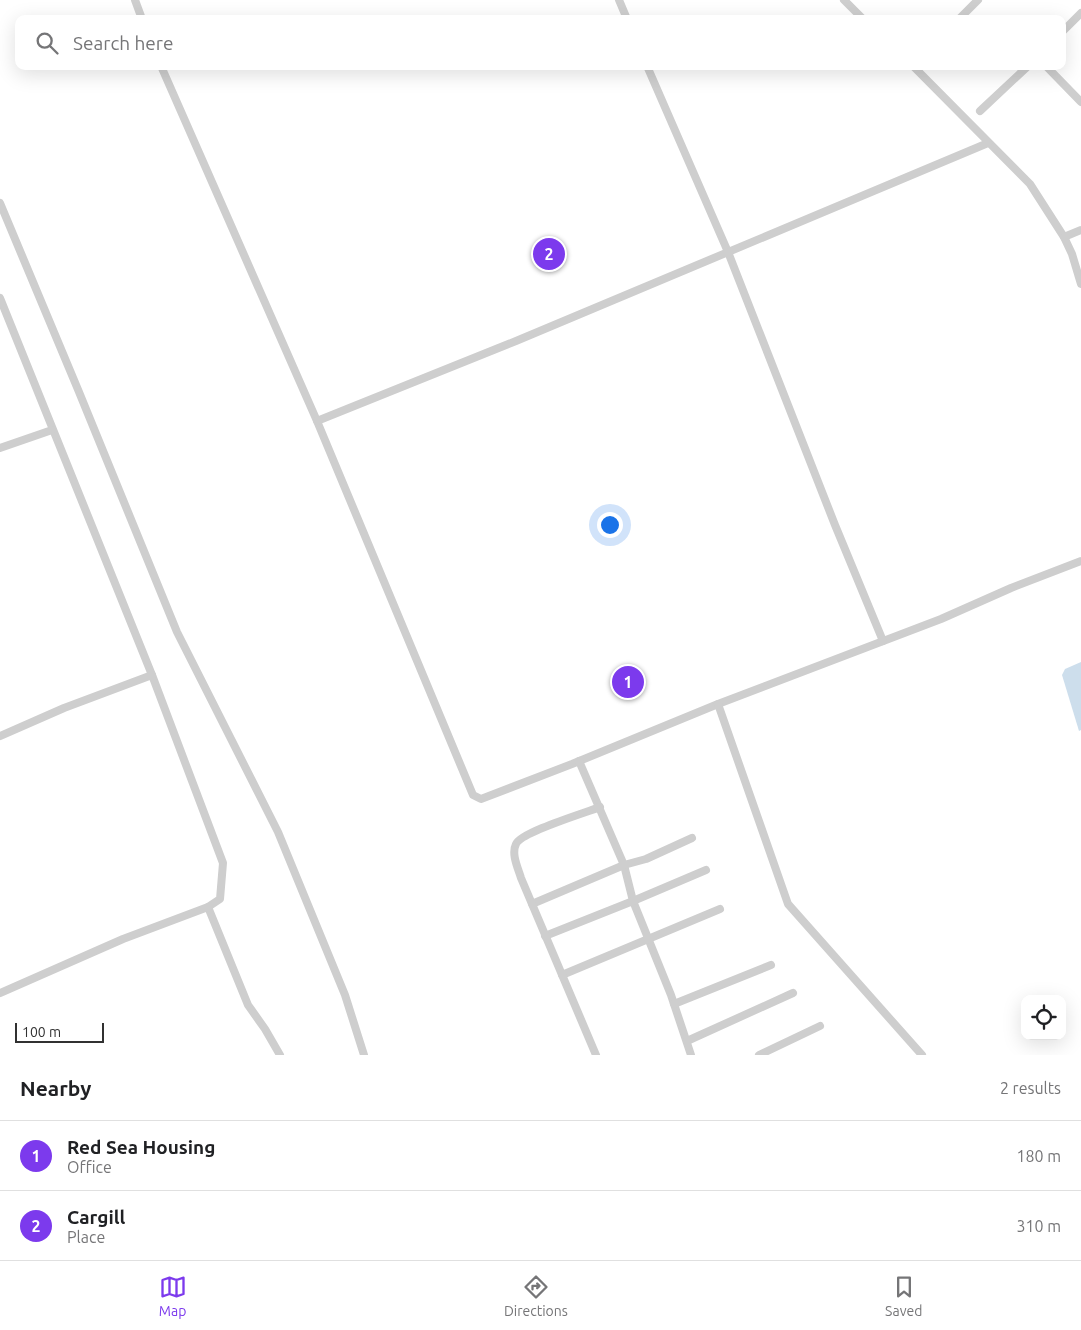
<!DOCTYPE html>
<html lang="en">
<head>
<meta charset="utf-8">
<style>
	:root { --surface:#fff; --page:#f6f6f6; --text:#202124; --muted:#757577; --line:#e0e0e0; --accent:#7c3aed }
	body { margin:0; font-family:Ubuntu,sans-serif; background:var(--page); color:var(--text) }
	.controls { position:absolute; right:15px; bottom:15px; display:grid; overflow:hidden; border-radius:10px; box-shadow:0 5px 20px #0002 }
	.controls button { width:45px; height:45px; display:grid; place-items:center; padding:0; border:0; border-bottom:1px solid var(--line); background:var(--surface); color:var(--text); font:25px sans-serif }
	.scale { position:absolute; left:15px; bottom:12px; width:89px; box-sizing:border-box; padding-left:5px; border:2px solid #313131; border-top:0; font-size:14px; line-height:18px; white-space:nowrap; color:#313131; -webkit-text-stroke:4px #fff; paint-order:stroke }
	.you { position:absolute; left:609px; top:524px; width:18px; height:18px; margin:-12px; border:4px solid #fff; border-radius:50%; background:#1a73e8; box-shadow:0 0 0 8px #1a73e833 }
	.badge { display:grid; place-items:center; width:32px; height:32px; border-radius:50%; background:var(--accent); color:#fff; font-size:16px; font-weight:700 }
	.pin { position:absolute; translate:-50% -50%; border:2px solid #fff; box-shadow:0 1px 5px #0006 }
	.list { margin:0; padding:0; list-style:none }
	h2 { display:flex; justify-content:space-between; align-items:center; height:65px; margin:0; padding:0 20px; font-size:21px }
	h2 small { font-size:16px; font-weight:400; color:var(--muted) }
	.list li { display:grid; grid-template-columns:32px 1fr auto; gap:15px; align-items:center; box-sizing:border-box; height:70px; padding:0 20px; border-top:1px solid var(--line) }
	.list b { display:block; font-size:19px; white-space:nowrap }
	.list p { margin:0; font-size:16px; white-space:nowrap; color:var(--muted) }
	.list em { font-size:16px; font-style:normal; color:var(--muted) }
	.icon { flex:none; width:28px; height:28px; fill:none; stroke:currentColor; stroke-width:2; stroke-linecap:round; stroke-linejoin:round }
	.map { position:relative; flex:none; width:1081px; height:1055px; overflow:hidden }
	.search { position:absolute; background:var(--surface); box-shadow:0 5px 20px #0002; left:15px; right:15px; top:15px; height:55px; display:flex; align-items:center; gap:12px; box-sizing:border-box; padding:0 18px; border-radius:10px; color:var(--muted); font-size:19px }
	.sheet { height:205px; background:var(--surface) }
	nav { display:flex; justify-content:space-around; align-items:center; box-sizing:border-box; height:70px; border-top:1px solid var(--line); background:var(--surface); font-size:14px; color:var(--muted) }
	nav a { display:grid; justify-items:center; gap:2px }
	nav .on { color:var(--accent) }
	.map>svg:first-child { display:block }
	.water { fill:#cddeec }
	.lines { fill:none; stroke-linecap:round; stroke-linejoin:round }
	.minor { stroke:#cecece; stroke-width:8 }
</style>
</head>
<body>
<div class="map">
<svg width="1081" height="1055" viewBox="0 0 1081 1055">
	<rect width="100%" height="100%" fill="#fff"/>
	<polygon class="water" points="1081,662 1081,730 1079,731 1062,675 1065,669"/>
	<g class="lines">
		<g class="minor">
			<polyline points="135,0 142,19"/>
			<polyline points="619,0 627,19"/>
			<polyline points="844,0 863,19"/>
			<polyline points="959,19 978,0"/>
			<polyline points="1062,32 1081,13"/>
			<polyline points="161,66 317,421 473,795 481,799 572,764 718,704 941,619 1011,588 1081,561"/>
			<polyline points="647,66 728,252 835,525 883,641"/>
			<polyline points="913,66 1030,184 1064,237 1072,254 1081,284"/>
			<polyline points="1046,66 1081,102"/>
			<polyline points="980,111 1028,66"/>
			<polyline points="0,203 79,392 177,632 278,832 345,995 364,1055"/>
			<polyline points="1064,237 1081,230"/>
			<polyline points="0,298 152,675 223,863 220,899 208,907 248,1005 265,1029 280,1055"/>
			<polyline points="317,421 516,341 988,143"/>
			<polyline points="0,448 52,430"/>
			<polyline points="718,704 788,904 922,1055"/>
			<polyline points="0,736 64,708 152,675"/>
			<polyline points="579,761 624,865 633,901 671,995 691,1055"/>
			<polyline points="532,904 624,865 646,859 692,838"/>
			<polyline points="545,936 633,901 706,870"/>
			<polyline points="562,975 720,909"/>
			<polyline points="0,993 123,939 208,907"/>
			<polyline points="674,1004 771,965"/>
			<polyline points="687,1041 793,993"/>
			<path d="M596,1055L521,878C518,868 511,854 516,844C521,832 585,813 600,807"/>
			<polyline points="759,1055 820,1026"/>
		</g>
	</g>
</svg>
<div class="controls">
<button><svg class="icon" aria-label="locate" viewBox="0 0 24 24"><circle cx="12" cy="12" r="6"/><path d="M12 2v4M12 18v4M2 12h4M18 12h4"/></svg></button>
</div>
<div class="scale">100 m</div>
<div class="you"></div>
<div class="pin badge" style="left:628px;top:682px">1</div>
<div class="pin badge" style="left:549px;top:254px">2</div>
<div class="search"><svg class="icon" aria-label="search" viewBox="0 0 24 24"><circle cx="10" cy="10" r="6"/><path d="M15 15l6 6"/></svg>Search here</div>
</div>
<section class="sheet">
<h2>Nearby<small>2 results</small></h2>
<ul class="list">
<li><span class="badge">1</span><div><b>Red Sea Housing</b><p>Office</p></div><em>180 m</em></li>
<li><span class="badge">2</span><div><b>Cargill</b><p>Place</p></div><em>310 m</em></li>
</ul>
</section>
<nav>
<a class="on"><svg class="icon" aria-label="map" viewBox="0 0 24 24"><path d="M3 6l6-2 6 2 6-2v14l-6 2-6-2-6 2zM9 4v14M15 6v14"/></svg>Map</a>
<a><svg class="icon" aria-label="directions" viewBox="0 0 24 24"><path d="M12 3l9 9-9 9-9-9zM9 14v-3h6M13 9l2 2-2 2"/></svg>Directions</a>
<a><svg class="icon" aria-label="saved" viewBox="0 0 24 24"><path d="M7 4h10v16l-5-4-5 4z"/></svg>Saved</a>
</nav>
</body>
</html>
